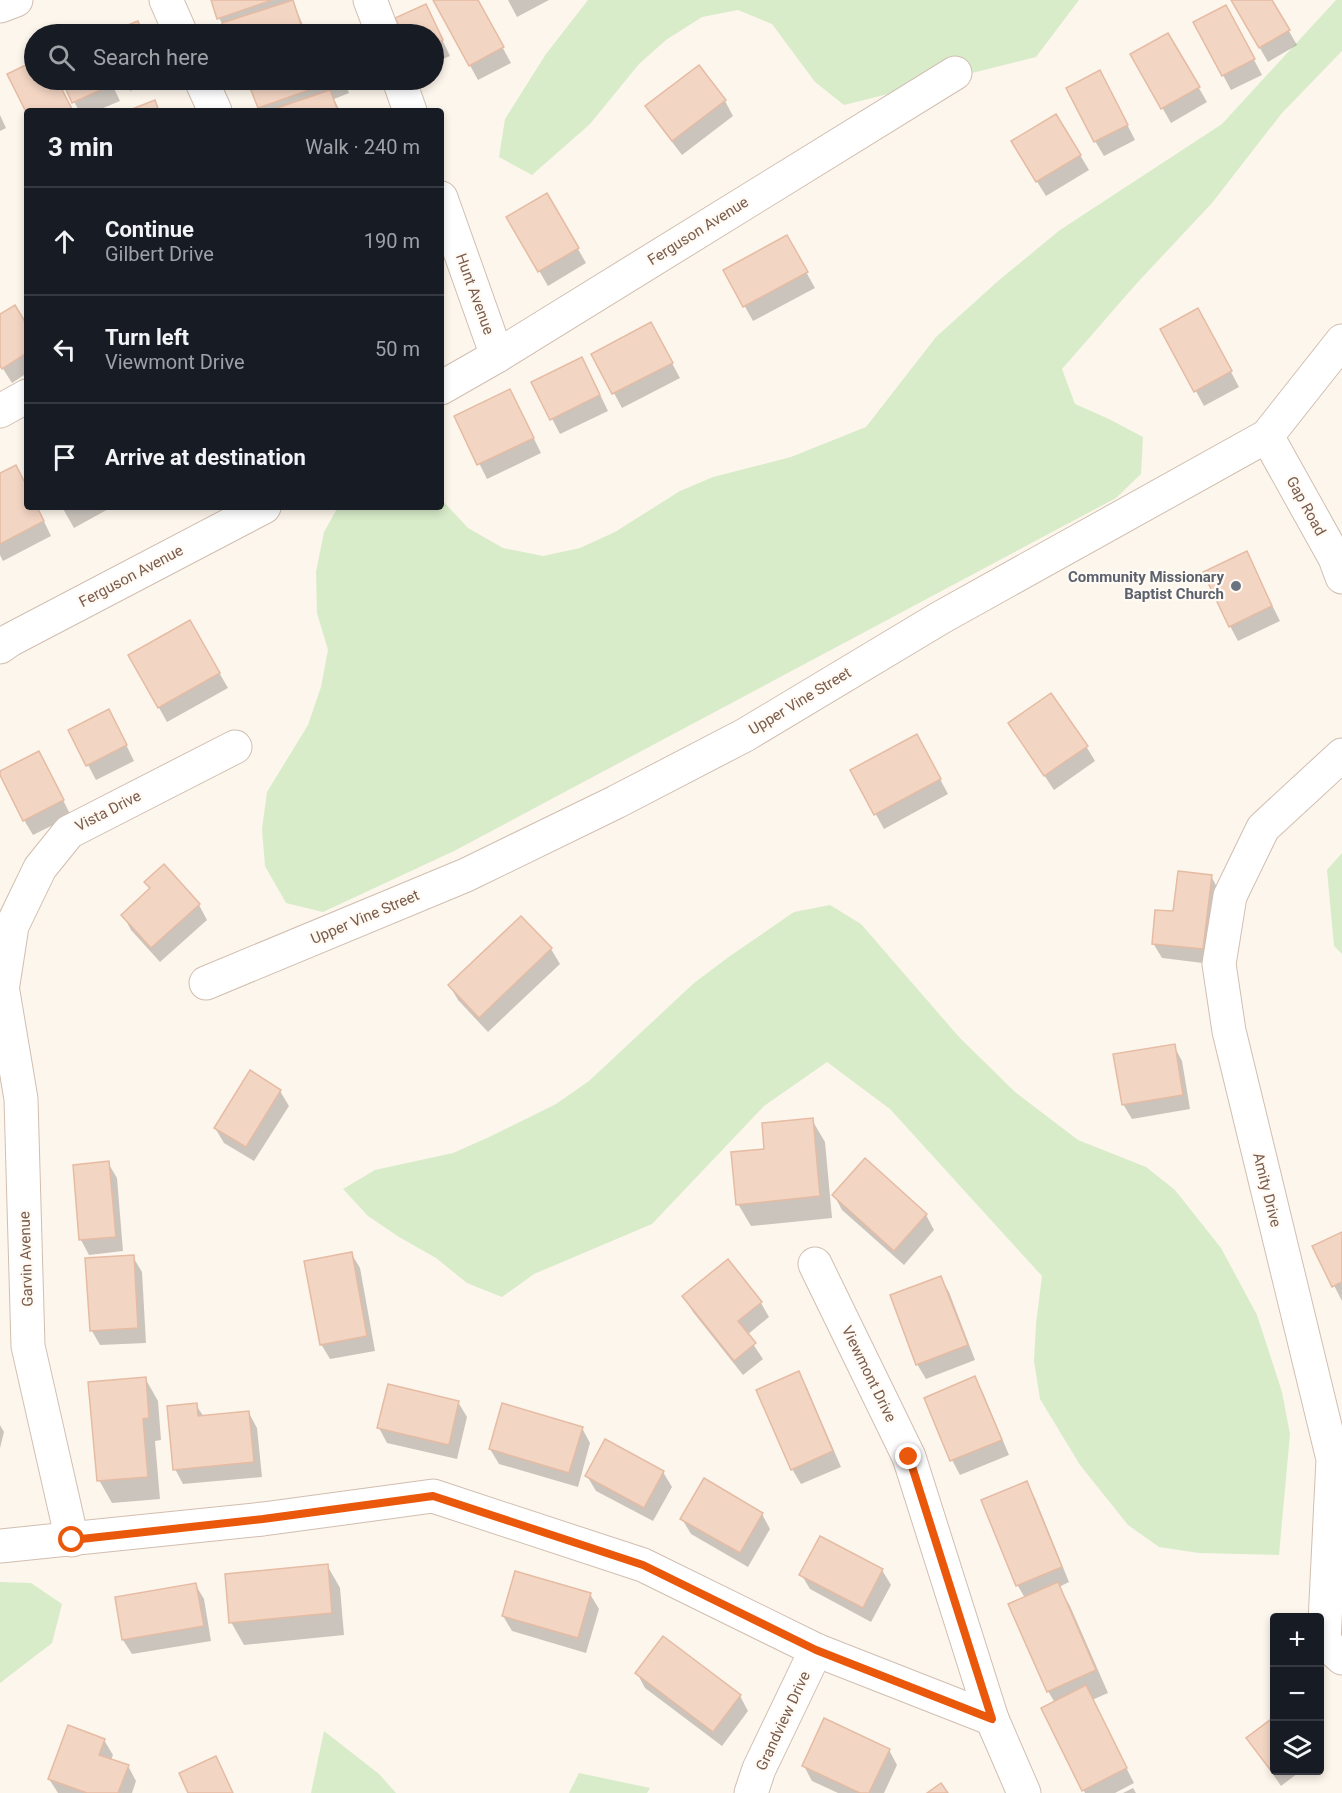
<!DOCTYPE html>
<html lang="en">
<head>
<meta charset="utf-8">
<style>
	:root { --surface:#171b24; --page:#242831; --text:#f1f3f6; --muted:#9ea1a6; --line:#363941 }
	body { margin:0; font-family:Roboto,sans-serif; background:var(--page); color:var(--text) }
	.controls { position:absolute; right:18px; bottom:18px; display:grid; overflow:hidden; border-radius:6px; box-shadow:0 3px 9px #0003 }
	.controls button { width:54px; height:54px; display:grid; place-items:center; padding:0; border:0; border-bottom:2px solid var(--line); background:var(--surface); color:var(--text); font:30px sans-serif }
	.stop { position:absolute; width:18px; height:18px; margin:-14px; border:4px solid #ea580c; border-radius:50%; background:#fff }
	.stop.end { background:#ea580c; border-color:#fff; box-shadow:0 2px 6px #0008 }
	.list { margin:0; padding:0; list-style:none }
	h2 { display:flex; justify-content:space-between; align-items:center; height:78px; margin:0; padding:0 24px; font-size:26px }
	h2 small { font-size:20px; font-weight:400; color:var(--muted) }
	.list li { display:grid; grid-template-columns:39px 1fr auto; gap:18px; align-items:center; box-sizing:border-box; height:108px; padding:0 24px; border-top:2px solid var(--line) }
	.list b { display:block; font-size:22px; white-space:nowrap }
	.list p { margin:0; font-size:20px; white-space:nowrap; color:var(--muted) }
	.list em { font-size:20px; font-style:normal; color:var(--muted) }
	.icon { flex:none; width:33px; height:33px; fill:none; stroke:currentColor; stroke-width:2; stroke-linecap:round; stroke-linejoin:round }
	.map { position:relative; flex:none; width:1342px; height:1793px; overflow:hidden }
	.search { position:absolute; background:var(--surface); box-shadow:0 3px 9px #0003; left:24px; top:24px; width:420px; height:66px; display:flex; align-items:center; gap:15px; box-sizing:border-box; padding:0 21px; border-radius:33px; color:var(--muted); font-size:22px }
	.panel { position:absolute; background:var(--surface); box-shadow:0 3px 9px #0003; left:24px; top:108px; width:420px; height:402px; border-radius:6px }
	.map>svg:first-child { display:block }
	.green { fill:#d8ecc9 }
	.shadow { fill:#0003 }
	.building { fill:#f3d5c3; stroke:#e6bba3; stroke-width:1.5 }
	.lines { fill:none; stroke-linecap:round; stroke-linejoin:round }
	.minor-casing { stroke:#d1beb0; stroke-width:35 }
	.minor { stroke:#fff; stroke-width:33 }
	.route { stroke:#ea580c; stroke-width:8 }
	.worship-dot { fill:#6b7280; stroke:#fffaf3; stroke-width:2 }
	.labels { text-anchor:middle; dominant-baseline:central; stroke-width:4.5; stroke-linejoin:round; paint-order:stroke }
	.street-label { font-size:15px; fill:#7a5c4d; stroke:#fffaf3 }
	.worship-label { font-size:15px; font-weight:bold; fill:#5b616d; stroke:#fffaf3; text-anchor:end }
</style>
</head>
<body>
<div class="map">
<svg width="1342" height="1793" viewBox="0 0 1342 1793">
	<rect width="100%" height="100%" fill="#fdf6ec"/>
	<g class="green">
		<polygon points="588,0 1079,0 1036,57 844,105 815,82 772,24 738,10 702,17 666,40 639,64 590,124 532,175 499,157 505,119 546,54"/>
		<polygon points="1336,0 1342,0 1342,51 1282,113 1212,203 1137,283 1062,369 1075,404 1109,419 1143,437 1141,474 1116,498 454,851 323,912 286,903 265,866 262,829 267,792 308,725 321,687 328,650 317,613 316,572 324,532 338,507 441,507 441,499 468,528 503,548 543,556 580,548 615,532 680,491 713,477 791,457 866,427 936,337 998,281 1060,230 1222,124"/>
		<polygon points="1342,853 1342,954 1334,946 1327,870"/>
		<polygon points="830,905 861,924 959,1037 1015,1092 1078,1140 1146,1167 1175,1190 1221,1248 1257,1315 1282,1392 1290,1434 1279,1555 1199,1553 1159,1547 1128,1525 1080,1465 1040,1399 1034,1361 1036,1324 1042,1276 890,1109 827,1062 764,1106 652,1224 534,1274 502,1297 467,1283 436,1258 399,1237 368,1216 343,1189 375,1170 453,1153 487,1138 556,1104 589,1081 694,983 730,956 794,912"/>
		<polygon points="0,1582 31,1583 62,1604 52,1643 0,1683"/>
		<polygon points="324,1731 379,1774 396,1793 311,1793"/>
		<polygon points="579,1773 650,1788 647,1793 569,1793"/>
	</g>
	<g class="shadow">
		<polygon points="213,0 292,0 307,34 228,34 219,18"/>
		<polygon points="434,0 477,0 511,63 478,80"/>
		<polygon points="508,0 549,0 517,17"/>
		<polygon points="1232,0 1271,0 1297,45 1268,62"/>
		<polygon points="426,6 450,56 434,63 434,34 404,34 397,19"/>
		<polygon points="1234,22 1262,75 1231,90 1195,23"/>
		<polygon points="86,29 89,34 73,34"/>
		<polygon points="1168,35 1207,102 1171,123 1132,55"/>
		<polygon points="34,62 34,80 57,80 73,111 27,111 9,75"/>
		<polygon points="63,80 110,80 120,101 96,111 79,111"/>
		<polygon points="123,80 160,80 130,91"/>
		<polygon points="249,80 344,80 349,93 334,99 340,111 261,111"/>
		<polygon points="1108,87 1135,140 1104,156 1095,141"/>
		<polygon points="725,101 733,116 682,155 656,121 647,106"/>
		<polygon points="0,115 6,128 0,131"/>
		<polygon points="1080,155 1089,170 1046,196 1021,156"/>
		<polygon points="547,195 586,263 548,286 508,217"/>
		<polygon points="795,252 815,288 753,321 725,271"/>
		<polygon points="0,315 27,327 27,373 12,383 0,364"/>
		<polygon points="1206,325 1239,387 1204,406 1162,329"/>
		<polygon points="659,339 680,378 622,408 593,354"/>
		<polygon points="590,374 608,411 560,434 533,382"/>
		<polygon points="510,390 541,453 487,479 456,417"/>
		<polygon points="0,474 27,488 27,507 37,507 51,536 3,561 0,555"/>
		<polygon points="62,507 112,507 74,528"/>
		<polygon points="1246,553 1280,621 1238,641 1230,626"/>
		<polygon points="190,622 228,688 167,722 130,656"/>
		<polygon points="1010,724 1086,746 1095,761 1054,790"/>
		<polygon points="117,726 134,761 96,780 70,731"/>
		<polygon points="925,751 948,794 884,829 852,771"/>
		<polygon points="47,768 71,816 33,835 24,820"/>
		<polygon points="164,866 199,905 207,920 160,962 131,930 123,915 151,890 146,882"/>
		<polygon points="1211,876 1219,891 1211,964 1162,958 1153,943 1174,913"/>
		<polygon points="521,918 551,949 560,964 488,1032 458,1000 450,986"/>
		<polygon points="1174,1046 1182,1061 1190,1109 1132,1119 1123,1104"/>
		<polygon points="280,1091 289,1106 254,1161 224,1143 215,1128"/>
		<polygon points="812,1120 825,1142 832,1218 751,1226 738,1204 766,1150"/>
		<polygon points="108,1163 117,1178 123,1251 89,1255 81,1240"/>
		<polygon points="834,1195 926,1215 934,1230 904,1265 842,1210"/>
		<polygon points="1342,1233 1342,1301 1314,1246"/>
		<polygon points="351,1253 360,1268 375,1351 330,1359 321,1344"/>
		<polygon points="133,1257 142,1272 146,1343 100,1345 92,1331"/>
		<polygon points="940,1277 949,1292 975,1360 926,1379 917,1364"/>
		<polygon points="684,1297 761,1303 769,1317 747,1335 763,1359 743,1375 693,1312"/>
		<polygon points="798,1373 807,1388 841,1467 801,1484 792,1469"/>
		<polygon points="145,1378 158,1401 161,1440 155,1441 160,1499 112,1503 99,1480"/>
		<polygon points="975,1378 983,1393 1009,1455 960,1475 952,1460"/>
		<polygon points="458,1402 467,1417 457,1459 387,1443 379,1428"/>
		<polygon points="196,1405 204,1417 249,1413 257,1428 262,1477 183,1484 175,1469"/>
		<polygon points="0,1425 4,1432 0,1448"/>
		<polygon points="582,1428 590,1443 578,1487 499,1464 490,1449"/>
		<polygon points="663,1472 672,1487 653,1521 596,1491 587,1476"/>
		<polygon points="1026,1483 1035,1498 1069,1582 1059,1587 1070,1606 1108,1693 1092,1700 1134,1783 1115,1793 1085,1793 1043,1709 1055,1703 1048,1691 1025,1598 1018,1586 983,1501"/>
		<polygon points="762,1514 770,1529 748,1567 691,1534 682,1519"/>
		<polygon points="327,1565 340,1588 344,1635 244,1645 231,1622"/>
		<polygon points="882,1570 891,1585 871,1622 810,1589 801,1574"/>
		<polygon points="195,1584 204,1599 211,1641 132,1654 123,1640"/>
		<polygon points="590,1594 599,1609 586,1653 512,1631 503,1616"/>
		<polygon points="637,1673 740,1696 748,1711 722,1746 645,1688"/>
		<polygon points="1274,1719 1274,1770 1302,1770 1281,1786 1248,1738"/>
		<polygon points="104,1740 113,1755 111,1760 128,1766 136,1781 132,1793 58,1793 49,1779"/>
		<polygon points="889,1750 897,1765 884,1793 838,1793 812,1781 804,1766"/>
		<polygon points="1133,1788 1136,1793 1123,1793"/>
	</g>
	<g class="building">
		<polygon points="211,0 272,0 217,19"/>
		<polygon points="293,0 304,34 226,34 222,23"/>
		<polygon points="433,0 478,0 504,47 469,66"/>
		<polygon points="1231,0 1272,0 1290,30 1259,48"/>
		<polygon points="426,4 443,40 434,45 434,34 403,34 395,18"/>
		<polygon points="1226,5 1255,59 1222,76 1193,22"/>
		<polygon points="138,21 143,34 105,34"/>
		<polygon points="1168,33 1200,87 1161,109 1130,54"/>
		<polygon points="34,61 34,80 57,80 73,111 27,111 27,114 7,74"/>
		<polygon points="699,65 726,100 672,141 645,106"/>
		<polygon points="1100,70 1128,125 1094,142 1066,88"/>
		<polygon points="62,80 110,80 112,85 72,103"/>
		<polygon points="247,80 338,80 258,108"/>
		<polygon points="330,90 338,111 268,111"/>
		<polygon points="155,100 159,111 127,111"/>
		<polygon points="1056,114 1081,155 1036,182 1011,141"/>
		<polygon points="547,193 579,248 538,272 506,217"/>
		<polygon points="787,235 808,272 743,307 723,270"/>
		<polygon points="15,305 27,325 27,353 2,369 0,366 0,314"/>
		<polygon points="1198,308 1232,371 1194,392 1160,329"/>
		<polygon points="651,322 673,363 612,394 591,354"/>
		<polygon points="582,357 600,395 550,420 531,382"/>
		<polygon points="510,389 534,438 477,465 454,416"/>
		<polygon points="16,465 27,487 27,507 37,507 44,521 0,544 0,473"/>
		<polygon points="1247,551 1272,606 1229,627 1203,572"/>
		<polygon points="190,620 220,673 158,708 128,655"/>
		<polygon points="1051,693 1088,746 1044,776 1008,723"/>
		<polygon points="109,709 127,745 86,766 68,730"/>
		<polygon points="917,734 941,779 874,815 850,770"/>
		<polygon points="39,751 64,800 23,821 0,775 0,771"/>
		<polygon points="164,864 200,904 151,948 121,915 150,888 144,882"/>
		<polygon points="1178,871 1212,875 1203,949 1152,944 1155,910 1173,911"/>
		<polygon points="521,916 552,948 479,1018 448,985"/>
		<polygon points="1175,1044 1183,1095 1122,1105 1113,1054"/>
		<polygon points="250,1070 281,1090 246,1147 214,1128"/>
		<polygon points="813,1118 820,1196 736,1205 731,1152 764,1149 762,1123"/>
		<polygon points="865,1158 927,1214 894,1251 832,1195"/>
		<polygon points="109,1161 116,1237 79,1240 73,1165"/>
		<polygon points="1342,1232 1342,1282 1332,1287 1312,1246"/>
		<polygon points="352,1252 367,1336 320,1345 304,1261"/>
		<polygon points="134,1255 138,1328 90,1331 85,1258"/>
		<polygon points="728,1259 762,1302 738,1321 756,1343 734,1361 682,1296"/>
		<polygon points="941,1276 968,1345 916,1365 890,1295"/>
		<polygon points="799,1371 833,1451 791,1470 756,1390"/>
		<polygon points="975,1376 1002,1440 950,1461 924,1398"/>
		<polygon points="146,1377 149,1418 143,1419 148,1477 97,1481 88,1382"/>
		<polygon points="388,1384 459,1401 449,1445 377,1428"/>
		<polygon points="197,1403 198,1416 249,1411 254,1462 173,1470 167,1406"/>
		<polygon points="502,1403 583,1427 569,1473 489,1449"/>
		<polygon points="605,1439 664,1471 644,1508 585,1476"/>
		<polygon points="704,1478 763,1513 740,1553 680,1519"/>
		<polygon points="1027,1481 1062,1567 1016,1586 981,1500"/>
		<polygon points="820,1536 883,1569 863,1608 799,1575"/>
		<polygon points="328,1564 332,1613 229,1623 225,1574"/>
		<polygon points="515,1571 591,1593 578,1638 502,1616"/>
		<polygon points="1058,1582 1096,1670 1047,1692 1008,1604"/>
		<polygon points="196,1583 204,1626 122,1640 115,1597"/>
		<polygon points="663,1636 741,1695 713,1732 635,1673"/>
		<polygon points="1086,1685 1127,1768 1082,1791 1041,1708"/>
		<polygon points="1274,1717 1274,1770 1272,1772 1246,1738"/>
		<polygon points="824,1718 890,1749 869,1793 860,1793 802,1766"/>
		<polygon points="68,1725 105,1739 99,1755 129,1765 118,1793 87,1793 48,1779"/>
		<polygon points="216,1756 233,1793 188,1793 179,1773"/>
		<polygon points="941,1783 948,1793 927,1793"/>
	</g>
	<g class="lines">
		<defs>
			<g id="minor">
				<polyline points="166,0 181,34"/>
				<polyline points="370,0 383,34"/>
				<polyline points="0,6 16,0"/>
				<polyline points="201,80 215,111"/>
				<polyline points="399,80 410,111"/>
				<polyline points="441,198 497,356"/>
				<polyline points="441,388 497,356 955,73"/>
				<polyline points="0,411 27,396"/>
				<polyline points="1267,436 1335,558 1342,577"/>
				<polyline points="0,647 10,640 264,507"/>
				<polyline points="1342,755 1263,828 1230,896 1219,964 1229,1031 1333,1459 1324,1642 1342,1658"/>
				<polyline points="0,974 21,1099 28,1346 72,1540"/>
				<polyline points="206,983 466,875 616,802 745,735 940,618 1267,436 1342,341"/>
				<polyline points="3,984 12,926 40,868 69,832 235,747"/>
				<polyline points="815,1264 909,1457 992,1719 1024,1793"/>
				<polyline points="0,1546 263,1519 433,1496 643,1565 816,1650 992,1719"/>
				<polyline points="751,1793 759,1769 816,1650"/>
			</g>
		</defs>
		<use href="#minor" class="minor-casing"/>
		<use href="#minor" class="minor"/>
	</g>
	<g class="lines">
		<polyline class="route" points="72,1540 263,1519 433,1496 643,1565 816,1650 992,1719 909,1457"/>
	</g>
	<circle class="worship-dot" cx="1236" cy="586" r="6"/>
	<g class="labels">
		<g class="street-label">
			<text transform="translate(698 231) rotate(-32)">Ferguson Avenue</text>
			<text transform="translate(475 294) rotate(70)">Hunt Avenue</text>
			<text transform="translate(1306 506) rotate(61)">Gap Road</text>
			<text transform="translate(131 576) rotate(-28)">Ferguson Avenue</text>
			<text transform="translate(800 701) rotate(-31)">Upper Vine Street</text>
			<text transform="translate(108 811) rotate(-27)">Vista Drive</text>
			<text transform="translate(365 917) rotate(-23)">Upper Vine Street</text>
			<text transform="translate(1267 1190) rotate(76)">Amity Drive</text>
			<text transform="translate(26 1259) rotate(-92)">Garvin Avenue</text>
			<text transform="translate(869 1374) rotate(64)">Viewmont Drive</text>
			<text transform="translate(783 1721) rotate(-65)">Grandview Drive</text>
		</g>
		<g class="worship-label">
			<text x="1224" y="577">Community Missionary<tspan x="1224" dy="17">Baptist Church</tspan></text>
		</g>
	</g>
</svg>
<div class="controls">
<button>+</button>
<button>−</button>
<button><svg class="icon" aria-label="layers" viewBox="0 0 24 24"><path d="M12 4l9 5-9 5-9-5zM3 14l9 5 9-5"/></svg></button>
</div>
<div class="stop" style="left:72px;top:1540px"></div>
<div class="stop end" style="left:909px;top:1457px"></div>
<div class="search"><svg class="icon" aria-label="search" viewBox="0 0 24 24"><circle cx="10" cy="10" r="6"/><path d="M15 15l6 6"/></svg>Search here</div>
<section class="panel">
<h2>3 min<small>Walk · 240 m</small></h2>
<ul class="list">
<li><svg class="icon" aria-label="ahead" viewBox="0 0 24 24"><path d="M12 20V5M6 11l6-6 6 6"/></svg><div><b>Continue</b><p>Gilbert Drive</p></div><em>190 m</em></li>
<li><svg class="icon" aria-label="left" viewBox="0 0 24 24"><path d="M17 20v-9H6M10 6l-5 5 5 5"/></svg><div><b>Turn left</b><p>Viewmont Drive</p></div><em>50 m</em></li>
<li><svg class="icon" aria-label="arrive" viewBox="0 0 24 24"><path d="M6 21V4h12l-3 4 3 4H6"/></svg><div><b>Arrive at destination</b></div></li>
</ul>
</section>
</div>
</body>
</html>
